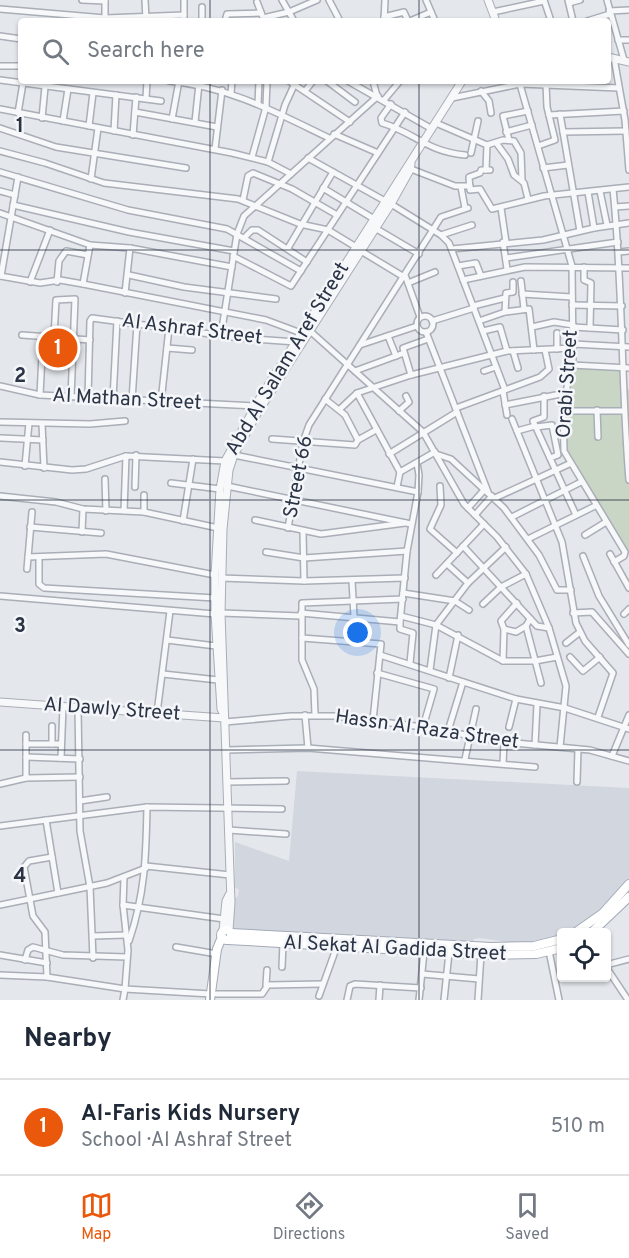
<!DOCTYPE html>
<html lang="en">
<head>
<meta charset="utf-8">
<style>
	:root { --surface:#fff; --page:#f2f2f3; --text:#1f2937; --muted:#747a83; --line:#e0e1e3; --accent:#ea580c }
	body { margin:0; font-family:Overpass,sans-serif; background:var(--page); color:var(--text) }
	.controls { position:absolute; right:18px; bottom:18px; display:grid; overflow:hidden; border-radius:6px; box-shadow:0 2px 4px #0004 }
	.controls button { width:54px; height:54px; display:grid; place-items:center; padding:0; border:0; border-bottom:2px solid var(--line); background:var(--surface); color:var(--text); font:30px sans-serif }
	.you { position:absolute; left:358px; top:633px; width:21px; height:21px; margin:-15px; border:4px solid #fff; border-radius:50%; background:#1a73e8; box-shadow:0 0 0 9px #1a73e833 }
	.badge { display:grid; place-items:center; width:39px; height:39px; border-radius:50%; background:var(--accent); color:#fff; font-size:20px; font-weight:700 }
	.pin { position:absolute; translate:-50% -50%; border:3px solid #fff; box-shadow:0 2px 6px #0006 }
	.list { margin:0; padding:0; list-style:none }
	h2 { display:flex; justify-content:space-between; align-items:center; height:78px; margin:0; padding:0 24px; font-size:26px }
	h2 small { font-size:20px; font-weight:400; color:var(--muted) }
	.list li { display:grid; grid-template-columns:39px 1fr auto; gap:18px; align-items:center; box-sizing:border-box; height:96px; padding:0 24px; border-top:2px solid var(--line) }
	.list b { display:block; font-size:22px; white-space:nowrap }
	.list p { margin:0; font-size:20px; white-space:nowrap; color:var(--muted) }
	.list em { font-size:20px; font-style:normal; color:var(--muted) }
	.icon { flex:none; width:33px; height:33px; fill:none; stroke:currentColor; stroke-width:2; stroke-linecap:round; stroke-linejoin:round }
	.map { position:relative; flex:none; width:629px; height:1000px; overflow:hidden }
	.search { position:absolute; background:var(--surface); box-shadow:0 2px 4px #0004; left:18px; right:18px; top:18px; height:66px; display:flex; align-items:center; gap:15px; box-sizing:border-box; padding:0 21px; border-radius:6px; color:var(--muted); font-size:22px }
	.sheet { height:174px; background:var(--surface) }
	nav { display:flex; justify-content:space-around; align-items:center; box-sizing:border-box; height:84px; border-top:2px solid var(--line); background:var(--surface); font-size:16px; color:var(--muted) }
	nav a { display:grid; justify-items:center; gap:3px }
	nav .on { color:var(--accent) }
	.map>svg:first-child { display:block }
	.built { fill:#d2d6de }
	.green { fill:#c9d6c5 }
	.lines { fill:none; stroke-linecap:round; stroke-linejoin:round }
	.minor-casing { stroke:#a9aeb7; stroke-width:8 }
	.tertiary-casing { stroke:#a9aeb7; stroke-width:9 }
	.primary-casing { stroke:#a3abb8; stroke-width:10 }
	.minor { stroke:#f7f8fa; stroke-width:5 }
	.tertiary { stroke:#f7f8fa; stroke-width:7 }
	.primary { stroke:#fff; stroke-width:8 }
	.grid { fill:none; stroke:#2b3445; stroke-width:1.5; stroke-opacity:0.55 }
	.labels { text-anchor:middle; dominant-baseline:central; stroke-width:5; stroke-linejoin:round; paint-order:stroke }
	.street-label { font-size:20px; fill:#2b3445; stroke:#f4f6f9 }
	.grid-label { font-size:20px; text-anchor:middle; font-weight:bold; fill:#2b3445; stroke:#f4f6f9; stroke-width:5; stroke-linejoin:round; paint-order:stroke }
</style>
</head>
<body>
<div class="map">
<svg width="629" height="1000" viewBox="0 0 629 1000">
	<rect width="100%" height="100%" fill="#e4e7ec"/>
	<polygon class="built" points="297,771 629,788 629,880 596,913 574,930 537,942 504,945 501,941 479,938 474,939 473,942 459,941 458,943 238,931 231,927 234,899 238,896 239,890 235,887 235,842 289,861"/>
	<polygon class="green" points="575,368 620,369 629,391 629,553 567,449 566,402"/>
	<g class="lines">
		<defs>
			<g id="minor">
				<polyline points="82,0 105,1"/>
				<polyline points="105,0 105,19"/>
				<polyline points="145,0 146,19"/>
				<polyline points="184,0 184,21"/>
				<polyline points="282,0 294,21"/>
				<polyline points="329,0 340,21"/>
				<polyline points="426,0 435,21"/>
				<polyline points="544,0 551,21"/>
				<polyline points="568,0 573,21"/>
				<polyline points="607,0 624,60"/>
				<polyline points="257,2 262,15"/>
				<polyline points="569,3 580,0"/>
				<polyline points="0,9 105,18 184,15"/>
				<polyline points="609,11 629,10"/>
				<polyline points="493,12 544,1"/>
				<polyline points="384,17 404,12 408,21"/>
				<polyline points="263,18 289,12 317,0"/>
				<polyline points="202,21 202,7"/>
				<polyline points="225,21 227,14 261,13"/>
				<polyline points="384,21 385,0"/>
				<polyline points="410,21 431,12"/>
				<polyline points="587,21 610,14"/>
				<polyline points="0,36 21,39"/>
				<polyline points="618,40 629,40"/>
				<polyline points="614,58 625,120 629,170"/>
				<polyline points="0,66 21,66"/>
				<polyline points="0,80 161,101"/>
				<path d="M169,81C230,87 275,112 329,138"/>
				<polyline points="289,81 350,122"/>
				<polyline points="327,81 355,102"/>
				<polyline points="348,81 432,129"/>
				<polyline points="373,81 377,96"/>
				<polyline points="519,81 572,266 573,359 563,406 564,451 625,552 624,556 614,562"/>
				<polyline points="305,91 313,81"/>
				<polyline points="481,91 489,101 491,113"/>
				<polyline points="231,93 232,81"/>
				<polyline points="146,98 147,81"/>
				<polyline points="452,98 520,84 619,88"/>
				<polyline points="384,100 400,81"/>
				<polyline points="258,104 259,81"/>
				<path d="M391,104L381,118L382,123C416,133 425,151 465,155"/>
				<polyline points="0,109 232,153 268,162 291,174"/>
				<polyline points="135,112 217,127"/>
				<polyline points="18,113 23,83"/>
				<polyline points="560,114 580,231"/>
				<polyline points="549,115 624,111"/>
				<polyline points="42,118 45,87"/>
				<polyline points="172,119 179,81"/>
				<polyline points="63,121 68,89"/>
				<polyline points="195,122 199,84"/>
				<polyline points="436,123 487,145 503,140 514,141 521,153 522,180"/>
				<polyline points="89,126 93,93"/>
				<polyline points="0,128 56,147 186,168"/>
				<polyline points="114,131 116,95"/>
				<polyline points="506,132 532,125"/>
				<polyline points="563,132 626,131"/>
				<polyline points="334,134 378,153"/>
				<polyline points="133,135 136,97"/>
				<polyline points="509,140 503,116 528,111"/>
				<polyline points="497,144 508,159 514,175 524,183 528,199"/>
				<polyline points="538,146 555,140 547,107 546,84"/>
				<polyline points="215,149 222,90"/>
				<polyline points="0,151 45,163 104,183 238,199 300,224 328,230 356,247"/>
				<polyline points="471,153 478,121"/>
				<polyline points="252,157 266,107 267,81"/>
				<polyline points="308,158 385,201"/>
				<polyline points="268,162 285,105 296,81"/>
				<polyline points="543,168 568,165"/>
				<polyline points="411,169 455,186 470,186"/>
				<polyline points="486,170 487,145"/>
				<polyline points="490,170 481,170 480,173 469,177 470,190 480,189 492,209 544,196 629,187"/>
				<polyline points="0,172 128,210 227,229 301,271"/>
				<polyline points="91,179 98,128"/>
				<polyline points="461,187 465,208"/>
				<polyline points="323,188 374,219"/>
				<path d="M613,189C623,286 621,383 629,480"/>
				<polyline points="0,191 15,195"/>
				<polyline points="600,191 607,225"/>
				<polyline points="588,192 594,228"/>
				<polyline points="243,200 248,176 253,173 292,189 337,215"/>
				<polyline points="391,204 441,235 449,243 505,390"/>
				<polyline points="13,205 129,232 234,251"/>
				<polyline points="615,207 629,206"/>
				<polyline points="501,208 506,242"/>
				<polyline points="0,213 90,245 130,248 232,267"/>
				<polyline points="375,228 419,254"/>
				<polyline points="441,235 472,225"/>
				<polyline points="244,238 252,230 258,230 307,262"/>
				<polyline points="503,242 507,269"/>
				<polyline points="288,248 333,172"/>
				<polyline points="452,249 543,240 594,228 629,223"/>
				<polyline points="361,251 404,277"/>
				<polyline points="619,252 629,251"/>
				<polyline points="233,256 291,286 405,112"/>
				<polyline points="506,258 618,242"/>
				<polyline points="458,266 476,263 481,276"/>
				<polyline points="584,267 584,280 591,283 590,328"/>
				<polyline points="129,275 184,287 276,299"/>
				<polyline points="405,275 420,317"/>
				<polyline points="0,276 40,283 60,280 83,284 266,320 301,333"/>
				<polyline points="1,276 18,177"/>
				<polyline points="463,280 525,267 629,268"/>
				<polyline points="521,281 524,309"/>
				<polyline points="30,282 50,230"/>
				<polyline points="57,282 59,261 66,251 88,255"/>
				<polyline points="408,283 435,272"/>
				<polyline points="83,284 90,245"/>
				<polyline points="125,293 130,248"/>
				<polyline points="522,294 572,297"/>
				<polyline points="572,305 622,306"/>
				<polyline points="473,306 505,298"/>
				<polyline points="505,312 506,293 513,292 513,282"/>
				<circle cx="425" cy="324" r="8"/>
				<polyline points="432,321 474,308"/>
				<polyline points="479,321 505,312 529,309 534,350"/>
				<polyline points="532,327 554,322 573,325"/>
				<polyline points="573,327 623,330"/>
				<polyline points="310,331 423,432 464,504 497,537 526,574 549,628 566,686 560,747"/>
				<polyline points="483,331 500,327 507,351"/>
				<polyline points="426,332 488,492"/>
				<polyline points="22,335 90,340"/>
				<polyline points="221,335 237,234 244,216 378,96"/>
				<polyline points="388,336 396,356"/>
				<polyline points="54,337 56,300 75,299 71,397"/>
				<polyline points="573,344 629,347"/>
				<polyline points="360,345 417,326"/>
				<polyline points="167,348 192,350"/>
				<polyline points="557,349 557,333"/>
				<polyline points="513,351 518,368"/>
				<polyline points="572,365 629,368"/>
				<polyline points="355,371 404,353"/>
				<polyline points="484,371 496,367"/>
				<polyline points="411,375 403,348 428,339"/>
				<polyline points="0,386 40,395 255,406"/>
				<polyline points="503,391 507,415"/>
				<polyline points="357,393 400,472 397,487"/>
				<polyline points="40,395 43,336"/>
				<polyline points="544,396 544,417 533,421 576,515"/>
				<polyline points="88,398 90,321 92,318 240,338 296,342"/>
				<polyline points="113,399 117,321"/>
				<polyline points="325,399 345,415 358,440"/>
				<polyline points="132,400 137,324"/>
				<polyline points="161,402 169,328"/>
				<polyline points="505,405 566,393"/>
				<polyline points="456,408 540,377 549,369 545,350"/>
				<polyline points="340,409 357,393 411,375 507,351 573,348"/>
				<polyline points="597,410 598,437"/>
				<polyline points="399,411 409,402 406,396"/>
				<polyline points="572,411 623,411"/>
				<polyline points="512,419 562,542 576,623 585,641 613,673 598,717"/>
				<polyline points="0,422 90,424 125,421"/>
				<polyline points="42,424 44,468"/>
				<polyline points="536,427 552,425 558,455 550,458"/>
				<polyline points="517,431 535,426"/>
				<polyline points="1,438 43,440"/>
				<polyline points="272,439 355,445 358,440 376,430"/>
				<polyline points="389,454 457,412"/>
				<polyline points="436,454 451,459 504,508 539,555 557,590 571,590"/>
				<polyline points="234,455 418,492 407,551 400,622 301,613"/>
				<polyline points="0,462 72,470 86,469 126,456 225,461"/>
				<polyline points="417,463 419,475 418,492"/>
				<polyline points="25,466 29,423"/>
				<polyline points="400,472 435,452"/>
				<polyline points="105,479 106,511"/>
				<polyline points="171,483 220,489"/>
				<polyline points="227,486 411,524"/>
				<polyline points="440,486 441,505 430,529 457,553"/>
				<polyline points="135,487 136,455"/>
				<polyline points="144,495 144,512"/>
				<polyline points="0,496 56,502 83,509 144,512 218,528"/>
				<polyline points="495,498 569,464"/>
				<polyline points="468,508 485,489"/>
				<polyline points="124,511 126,456"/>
				<polyline points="475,515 492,496"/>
				<polyline points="512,517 581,482"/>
				<polyline points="255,520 321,534 405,523"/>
				<polyline points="183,521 193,459"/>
				<polyline points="30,527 101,533"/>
				<polyline points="288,528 303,442 309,425 441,217 468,208"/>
				<polyline points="82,532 83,509"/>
				<polyline points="303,532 304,581"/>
				<polyline points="585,535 606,522"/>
				<polyline points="528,539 595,506"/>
				<polyline points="463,546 537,626 549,628"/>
				<polyline points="266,552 304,558 407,551"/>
				<polyline points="610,554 629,588"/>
				<polyline points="583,556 599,596 629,645"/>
				<polyline points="28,557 106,554 215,575"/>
				<polyline points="39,557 39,584 44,588 215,598"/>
				<polyline points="447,564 468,583"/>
				<polyline points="27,569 32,512"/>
				<polyline points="436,575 484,524"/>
				<polyline points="221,578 304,581 405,578"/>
				<polyline points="352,581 354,616"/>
				<polyline points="403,593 455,601 469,610"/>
				<polyline points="0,596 215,614"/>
				<polyline points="483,604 501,587 526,574"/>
				<polyline points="221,613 300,616"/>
				<polyline points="573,613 592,612 629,654"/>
				<polyline points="624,614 629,609"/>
				<polyline points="401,616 436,625 503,661 535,661 557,657"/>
				<polyline points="530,619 526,626 541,683"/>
				<polyline points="400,622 400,629 413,633 410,663"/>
				<polyline points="504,629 516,632 526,626"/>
				<polyline points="302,638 381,644 373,720"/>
				<polyline points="167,640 216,646"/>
				<polyline points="566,643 580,632"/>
				<polyline points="380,655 516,699 565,708 629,729"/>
				<polyline points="570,657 583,671 600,657"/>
				<polyline points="503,661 504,629 501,621 517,603"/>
				<polyline points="430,670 436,625 468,583 506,547"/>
				<polyline points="377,673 434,689 423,727"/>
				<polyline points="163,674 218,680"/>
				<polyline points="449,678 458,635"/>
				<polyline points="78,708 80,831 90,887 93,958"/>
				<polyline points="157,713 170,611"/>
				<polyline points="305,715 308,748"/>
				<polyline points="315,715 314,689 302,660 302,603 403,599"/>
				<polyline points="225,722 291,716 334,716 423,727 504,742 590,750 629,761"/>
				<polyline points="52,726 52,744"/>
				<polyline points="509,727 516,699"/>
				<polyline points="448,731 463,682"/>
				<polyline points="26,744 61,744"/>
				<polyline points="535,745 537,704"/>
				<polyline points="226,750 308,748 535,767"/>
				<polyline points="612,756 629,715"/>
				<polyline points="26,757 80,759"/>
				<polyline points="61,758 63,707"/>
				<polyline points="465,759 476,709"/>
				<polyline points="503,764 504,742"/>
				<polyline points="26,778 26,735"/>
				<polyline points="228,782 286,781"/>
				<polyline points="577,782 578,749"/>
				<polyline points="0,784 26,778 80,777"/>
				<polyline points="80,801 107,797"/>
				<polyline points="46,820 58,893"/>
				<polyline points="0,826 147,807 282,809"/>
				<polyline points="229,830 286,834"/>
				<polyline points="146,866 230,875"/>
				<polyline points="124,878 123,905 128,950 125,989 211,994"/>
				<polyline points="0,905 107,883 146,868"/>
				<polyline points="123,905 224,919"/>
				<polyline points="93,936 126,935"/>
				<path d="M129,941C145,894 146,857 147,807"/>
				<polyline points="176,947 217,954"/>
				<polyline points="549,951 559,1000"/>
				<polyline points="0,955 47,963"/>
				<polyline points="25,960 28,950 33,947 63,955 127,957"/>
				<polyline points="606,965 629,959"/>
				<polyline points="282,967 283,943"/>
				<polyline points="606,967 628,1000"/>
				<polyline points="422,974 479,979"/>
				<polyline points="0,975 47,977 125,989 123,1000"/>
				<polyline points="47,977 45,932 33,916 24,867 29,861 52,857"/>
				<polyline points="266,985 267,970"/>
				<polyline points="216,994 262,994 268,985 322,984"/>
				<polyline points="319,996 337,946"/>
				<polyline points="347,1000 350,986 355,984 421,988"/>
				<polyline points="379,1000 380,985"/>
				<polyline points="419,1000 424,952"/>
				<polyline points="444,1000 449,953"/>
				<polyline points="478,1000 481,954"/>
			</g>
			<g id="tertiary">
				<polyline points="488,0 496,21"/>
				<polyline points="608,57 629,62"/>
				<polyline points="0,702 224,718"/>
				<polyline points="224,715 221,709 215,614 215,575 220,489 225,461 260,398 462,81"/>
				<polyline points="223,931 226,901 229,895"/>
				<polyline points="229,931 231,902 221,613 223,529 229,470 234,455 258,412 391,204 410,170 411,164"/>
			</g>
			<g id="primary">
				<circle cx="226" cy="935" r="5"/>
				<polyline points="576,932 603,913 629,884"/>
				<polyline points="592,932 629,897"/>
				<polyline points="231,933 491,947 534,946 562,939"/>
				<polyline points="228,940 490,955 536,954 562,948"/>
				<polyline points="210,1000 217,949 222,937"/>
			</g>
		</defs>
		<use href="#minor" class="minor-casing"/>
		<use href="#tertiary" class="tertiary-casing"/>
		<use href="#primary" class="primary-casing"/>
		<use href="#minor" class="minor"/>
		<use href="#tertiary" class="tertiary"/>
		<use href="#primary" class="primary"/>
	</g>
	<path class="grid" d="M210,0V21M419,0V21M210,81V1000M419,81V1000M0,250H629M0,500H629M0,750H629"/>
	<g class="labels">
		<g class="street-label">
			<text transform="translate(192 330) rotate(7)">Al Ashraf Street</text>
			<text transform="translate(288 359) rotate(-59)">Abd Al Salam Aref Street</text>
			<text transform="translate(568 384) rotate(-86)">Orabi Street</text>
			<text transform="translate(127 400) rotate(3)">Al Mathan Street</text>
			<text transform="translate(299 477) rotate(-79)">Street 66</text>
			<text transform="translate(112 710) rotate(4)">Al Dawly Street</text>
			<text transform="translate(427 730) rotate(8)">Hassn Al Raza Street</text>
			<text transform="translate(395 949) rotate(3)">Al Sekat Al Gadida Street</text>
		</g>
	</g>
	<g class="grid-label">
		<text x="20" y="132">1</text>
		<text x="20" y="382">2</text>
		<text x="20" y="632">3</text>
		<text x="20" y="882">4</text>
	</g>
</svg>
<div class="controls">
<button><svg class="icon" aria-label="locate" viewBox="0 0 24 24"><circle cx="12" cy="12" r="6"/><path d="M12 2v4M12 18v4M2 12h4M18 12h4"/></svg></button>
</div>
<div class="you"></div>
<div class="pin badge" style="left:58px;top:348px">1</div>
<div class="search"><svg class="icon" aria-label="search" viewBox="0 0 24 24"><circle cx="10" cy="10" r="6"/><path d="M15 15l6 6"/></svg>Search here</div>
</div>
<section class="sheet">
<h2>Nearby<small></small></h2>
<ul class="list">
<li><span class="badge">1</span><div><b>Al-Faris Kids Nursery</b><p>School · Al Ashraf Street</p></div><em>510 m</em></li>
</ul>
</section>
<nav>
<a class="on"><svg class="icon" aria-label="map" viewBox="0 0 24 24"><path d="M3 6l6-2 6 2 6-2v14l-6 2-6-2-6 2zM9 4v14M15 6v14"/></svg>Map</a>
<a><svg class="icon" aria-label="directions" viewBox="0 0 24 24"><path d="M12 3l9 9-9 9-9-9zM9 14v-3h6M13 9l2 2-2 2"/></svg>Directions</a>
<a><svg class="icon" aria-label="saved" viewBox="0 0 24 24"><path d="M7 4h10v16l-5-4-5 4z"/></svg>Saved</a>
</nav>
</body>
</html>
